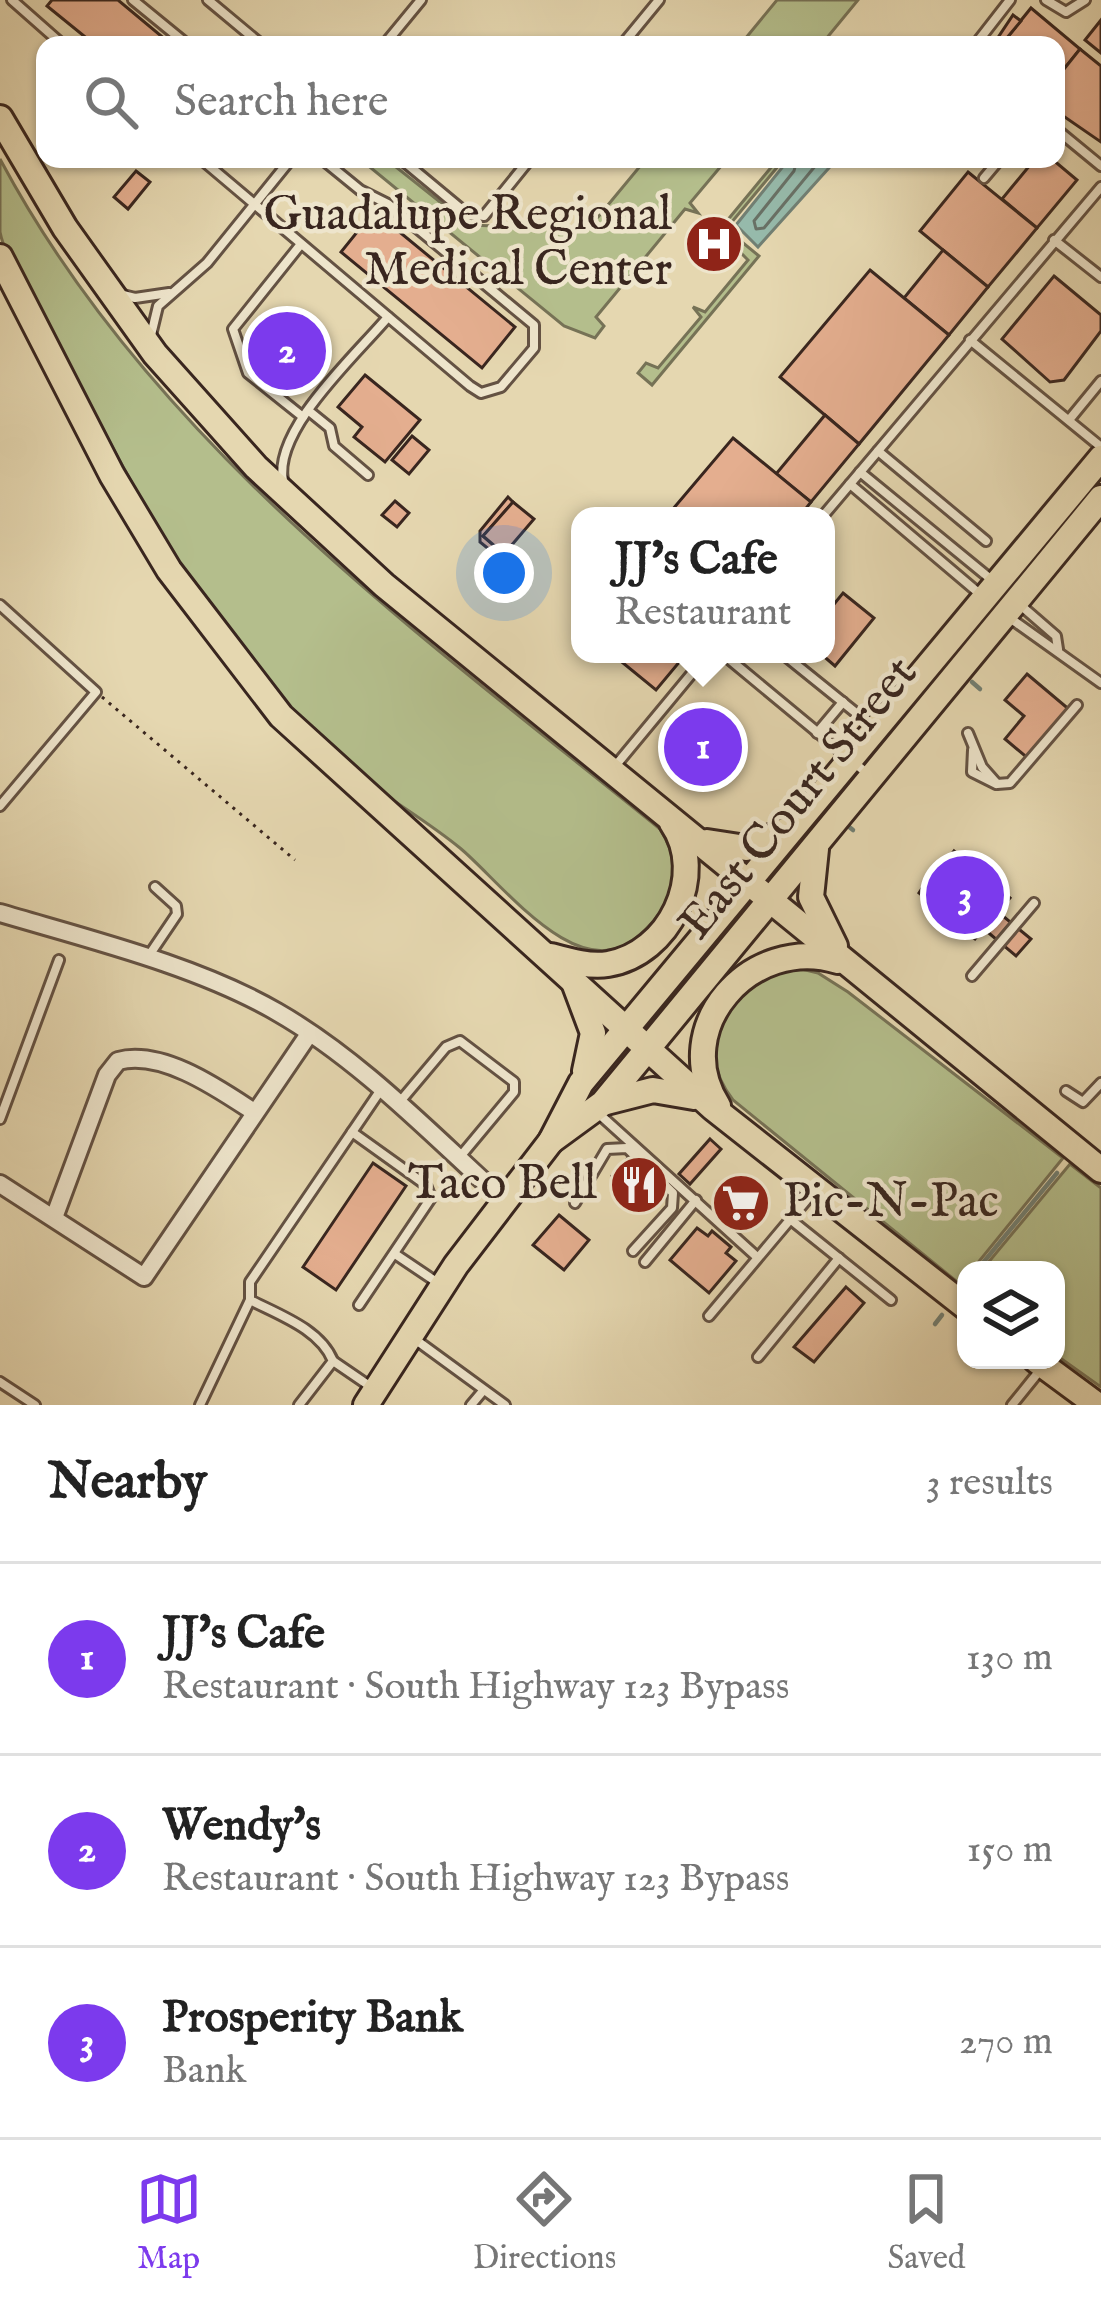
<!DOCTYPE html>
<html lang="en">
<head>
<meta charset="utf-8">
<style>
	:root { --surface:#fff; --page:#f6f6f6; --text:#222; --muted:#767676; --line:#e0e0e0; --accent:#7c3aed }
	body { margin:0; font-family:"IM FELL English",serif; background:var(--page); color:var(--text) }
	.controls { position:absolute; right:36px; bottom:36px; display:grid; overflow:hidden; border-radius:24px; box-shadow:0 3px 9px #0004 }
	.controls button { width:108px; height:108px; display:grid; place-items:center; padding:0; border:0; border-bottom:3px solid var(--line); background:var(--surface); color:var(--text); font:60px sans-serif }
	.you { position:absolute; left:504px; top:573px; width:42px; height:42px; margin:-30px; border:9px solid #fff; border-radius:50%; background:#1a73e8; box-shadow:0 0 0 18px #1a73e833 }
	.badge { display:grid; place-items:center; width:78px; height:78px; border-radius:50%; background:var(--accent); color:#fff; font-size:39px; font-weight:700 }
	.pin { position:absolute; translate:-50% -50%; border:6px solid #fff; box-shadow:0 3px 12px #0006 }
	.popup { position:absolute; left:571px; top:507px; width:264px; height:156px; box-sizing:border-box; display:grid; place-content:center; border-radius:24px; background:var(--surface); filter:drop-shadow(0 3px 9px #0005); font-size:39px; white-space:nowrap; color:var(--muted) }
	.popup b { font-size:45px; color:var(--text) }
	.popup::after { content:''; position:absolute; left:50%; top:100%; margin-left:-24px; border:24px solid transparent; border-top-color:var(--surface) }
	.list { margin:0; padding:0; list-style:none }
	h2 { display:flex; justify-content:space-between; align-items:center; height:156px; margin:0; padding:0 48px; font-size:51px }
	h2 small { font-size:39px; font-weight:400; color:var(--muted) }
	.list li { display:grid; grid-template-columns:78px 1fr auto; gap:36px; align-items:center; box-sizing:border-box; height:192px; padding:0 48px; border-top:3px solid var(--line) }
	.list b { display:block; font-size:45px; white-space:nowrap }
	.list p { margin:0; font-size:39px; white-space:nowrap; color:var(--muted) }
	.list em { font-size:39px; font-style:normal; color:var(--muted) }
	.icon { flex:none; width:66px; height:66px; fill:none; stroke:currentColor; stroke-width:2; stroke-linecap:round; stroke-linejoin:round }
	.map { position:relative; flex:none; width:1101px; height:1405px; overflow:hidden }
	.search { position:absolute; background:var(--surface); box-shadow:0 3px 9px #0004; left:36px; right:36px; top:36px; height:132px; display:flex; align-items:center; gap:30px; box-sizing:border-box; padding:0 42px; border-radius:24px; color:var(--muted); font-size:45px }
	.sheet { height:732px; background:var(--surface) }
	nav { display:flex; justify-content:space-around; align-items:center; box-sizing:border-box; height:168px; border-top:3px solid var(--line); background:var(--surface); font-size:33px; color:var(--muted) }
	nav a { display:grid; justify-items:center; gap:6px }
	nav .on { color:var(--accent) }
	.map>svg:first-child { display:block }
	.green { fill:#b4be8c; stroke:#767256; stroke-width:3 }
	.water { fill:#96baab; stroke:#717f73; stroke-width:3 }
	.lines { fill:none; stroke-linecap:round; stroke-linejoin:round }
	.shore { stroke:#687065; stroke-width:3 }
	.stream { stroke:#717f73; stroke-width:4.5 }
	.building { fill:#e4ae8f; stroke:#39261f; stroke-width:3 }
	.lane-casing { stroke:#645243; stroke-width:14 }
	.street-casing { stroke:#645243; stroke-width:22 }
	.primary-casing { stroke:#39261f; stroke-width:30 }
	.path { stroke:#39261f; stroke-width:3; stroke-dasharray:3 6; stroke-linecap:butt }
	.lane { stroke:#eee5cc; stroke-width:8 }
	.street { stroke:#eee5cc; stroke-width:16 }
	.primary { stroke:#e5d7b0; stroke-width:24 }
	.labels { text-anchor:middle; dominant-baseline:central; stroke-width:9; stroke-linejoin:round; paint-order:stroke }
	.poi-label { font-size:48px; fill:#39261f; stroke:#eee5cc; text-anchor:end }
	.street-label { font-size:48px; fill:#39261f; stroke:#eee5cc }
</style>
</head>
<body>
<div class="map">
<svg width="1101" height="1405" viewBox="0 0 1101 1405">
	<rect width="100%" height="100%" fill="#e5d7b0"/>
	<filter id="stains"><feTurbulence type="fractalNoise" baseFrequency=".00167" numOctaves="4"/><feColorMatrix values="0 0 0 0 .2 0 0 0 0 .09 0 0 0 0 .02 0 0 0 .5 -.17"/></filter>
	<radialGradient id="worn" r=".72"><stop offset=".6" stop-color="#630" stop-opacity="0"/><stop offset="1" stop-color="#630" stop-opacity=".3"/></radialGradient>
	<g class="green">
		<polygon points="777,0 858,0 821,45 740,45"/>
		<path d="M0,159C150,441 417,632 660,829C687,871 673,907 636,938C578,987 501,882 460,848C420,815 373,791 335,756C207,639 129,480 50,328C36,299 6,263 0,232C0,209 0,182 0,159Z"/>
		<polygon points="360,159 386,159 469,225 574,229 598,217 646,159 727,159 690,203 698,213 685,209 643,260 651,270 639,265 596,317 604,326 595,338 564,326"/>
		<polygon points="778,159 784,159 726,229 759,256 652,385 638,373 646,363 658,368 701,317 693,307 705,312 748,260 711,223 721,228"/>
		<path d="M789,966L818,973L848,992L1063,1158L972,1270H966V1289L733,1100C689,1043 728,987 789,966Z"/>
		<polygon points="1070,1164 1101,1188 1101,1387 1056,1355 1056,1270 982,1270"/>
	</g>
	<polygon class="water" points="789,159 837,159 758,247 736,225"/>
	<g class="lines">
		<polyline class="shore" points="797,159 794,171 754,221 756,229 764,228 821,159"/>
		<g class="stream">
			<polyline points="972,682 980,689"/>
			<polyline points="848,826 853,830"/>
			<polyline points="977,1270 1057,1173"/>
			<polyline points="935,1324 942,1315"/>
		</g>
	</g>
	<g class="building">
		<polygon points="52,0 118,0 172,45 95,45 47,6"/>
		<polygon points="1031,8 1080,49 1056,79 1056,45 1001,45"/>
		<polygon points="1013,15 1021,21 1001,45 993,45"/>
		<polygon points="1101,20 1101,53 1085,40"/>
		<polygon points="1080,49 1101,66 1101,142 1056,111 1056,79"/>
		<polygon points="1035,159 1052,159 1077,180 1037,228 1002,199"/>
		<polygon points="136,171 150,182 128,209 114,197"/>
		<polygon points="968,172 1037,228 988,287 920,231"/>
		<polygon points="374,211 515,327 482,368 341,252"/>
		<polygon points="943,250 988,287 949,335 904,298"/>
		<polygon points="870,270 949,335 859,444 780,377"/>
		<polygon points="1054,276 1101,315 1101,331 1064,380 1050,382 1002,339"/>
		<polygon points="292,326 303,334 298,340 305,347 278,383 261,370"/>
		<polygon points="365,375 420,420 385,462 354,437 362,427 338,407"/>
		<polygon points="825,415 859,444 811,502 776,474"/>
		<polygon points="412,436 429,450 409,474 392,460"/>
		<polygon points="733,438 811,502 800,516 667,516"/>
		<polygon points="508,497 513,502 483,536 504,554 501,559 480,542 480,531"/>
		<polygon points="395,501 409,513 397,527 382,515"/>
		<polygon points="513,502 534,519 504,554 483,536"/>
		<polygon points="843,593 874,618 835,666 821,654 826,654 826,614"/>
		<polygon points="612,654 686,654 656,690"/>
		<polygon points="1027,674 1071,711 1030,760 1005,739 1024,716 1005,700"/>
		<polygon points="690,724 729,756 716,771 678,739"/>
		<polygon points="954,851 1010,898 975,939 919,893 939,862 943,865"/>
		<polygon points="998,912 1031,939 1016,956 984,929"/>
		<polygon points="710,1139 721,1149 690,1184 679,1174"/>
		<polygon points="627,1159 666,1193 650,1210 612,1176"/>
		<polygon points="373,1163 406,1186 336,1290 303,1267"/>
		<polygon points="739,1177 767,1200 741,1229 715,1205"/>
		<polygon points="559,1215 589,1240 564,1270 533,1245"/>
		<polygon points="697,1228 708,1236 712,1231 731,1247 726,1253 736,1261 709,1293 670,1260"/>
		<polygon points="846,1287 864,1303 814,1362 794,1347"/>
	</g>
	<g class="lines">
		<defs>
			<g id="lane">
				<polyline points="12,0 63,45"/>
				<polyline points="133,0 188,45"/>
				<polyline points="208,0 262,45"/>
				<polyline points="1046,0 1066,12 1085,0"/>
				<polyline points="384,45 421,0"/>
				<polyline points="622,45 659,0"/>
				<polyline points="975,45 1010,0"/>
				<polyline points="1056,129 1101,166"/>
				<polyline points="201,159 470,386 481,393 501,387 534,348 534,325 388,204 360,190 322,159"/>
				<polyline points="401,159 466,213 484,216 530,159"/>
				<polyline points="984,178 1000,159"/>
				<polyline points="1054,240 1101,277"/>
				<polyline points="301,244 233,329 248,373 303,417"/>
				<polyline points="119,294 135,298 169,293"/>
				<polyline points="151,335 158,306 207,263 291,159"/>
				<polyline points="970,340 1101,447"/>
				<polyline points="309,411 330,428 334,446 368,475"/>
				<polyline points="1069,420 1101,381"/>
				<polyline points="878,451 986,541"/>
				<polyline points="860,472 993,581"/>
				<path d="M283,481C273,430 355,356 388,317"/>
				<polyline points="850,484 981,595"/>
				<polyline points="823,516 1101,187"/>
				<polyline points="1018,603 1056,636 1058,649"/>
				<polyline points="0,605 96,692 0,806"/>
				<polyline points="1007,616 1101,683"/>
				<polyline points="723,654 869,775"/>
				<polyline points="783,654 871,725"/>
				<polyline points="817,733 843,702"/>
				<polyline points="968,733 982,767 997,784 1010,783 1077,705"/>
				<polyline points="973,750 972,772 996,784"/>
				<polyline points="616,765 708,654"/>
				<polyline points="150,954 177,914 176,906 155,887"/>
				<polyline points="972,976 1034,903"/>
				<polyline points="1066,1091 1083,1102 1101,1083"/>
				<polyline points="398,1104 446,1047 460,1041 514,1082 514,1092 459,1158"/>
				<polyline points="598,1113 757,1257"/>
				<polyline points="0,1119 59,960"/>
				<polyline points="352,1132 426,1185 431,1198 359,1305"/>
				<polyline points="575,1203 607,1149 627,1148 673,1193 672,1208 633,1251"/>
				<polyline points="790,1219 891,1300"/>
				<polyline points="395,1254 441,1285"/>
				<polyline points="645,1262 696,1200"/>
				<path d="M250,1300C279,1315 320,1329 333,1361L299,1405"/>
				<polyline points="709,1316 815,1190"/>
				<polyline points="416,1340 505,1405"/>
				<polyline points="758,1357 839,1258"/>
				<polyline points="333,1361 374,1389"/>
				<polyline points="0,1382 35,1405"/>
				<polyline points="200,1405 250,1300 250,1282 380,1091"/>
				<polyline points="471,1405 482,1392"/>
				<polyline points="1012,1405 1041,1369"/>
			</g>
			<g id="street">
				<path d="M0,913C88,939 198,966 277,1012C361,1060 433,1136 504,1200"/>
				<polyline points="0,1184 144,1277 309,1034"/>
				<path d="M55,1215L107,1075L118,1061C162,1049 219,1089 254,1112"/>
			</g>
			<g id="primary">
				<polyline points="0,118 65,228 155,354 256,467 384,585 1101,1170"/>
				<polyline points="0,257 112,475 169,570 281,716 713,1108 966,1307"/>
				<polyline points="707,842 746,848 787,830"/>
				<polyline points="816,849 811,897 835,946"/>
				<path d="M551,956C569,961 590,967 608,964C669,954 708,875 672,823"/>
				<polyline points="575,985 593,1033 585,1071"/>
				<polyline points="606,1102 653,1090 694,1097"/>
				<path d="M718,1106C668,1028 751,934 838,961"/>
				<polyline points="551,1141 603,1103 1101,498"/>
				<polyline points="1036,1360 1097,1405"/>
				<polyline points="366,1405 456,1265 551,1141 581,1083 1101,458"/>
			</g>
		</defs>
		<use href="#lane" class="lane-casing"/>
		<use href="#street" class="street-casing"/>
		<use href="#primary" class="primary-casing"/>
		<polyline class="path" points="102,697 295,860"/>
		<use href="#lane" class="lane"/>
		<use href="#street" class="street"/>
		<use href="#primary" class="primary"/>
	</g>
	<defs>
		<symbol id="hospital-disc" viewBox="-11 -11 22 22"><circle r="9.5" fill="#8f2418" stroke="#eee5cc"/><path d="M-5-5h3v3.5h4V-5h3V5h-3V1.5h-4V5h-3Z" fill="#fff"/></symbol>
		<symbol id="restaurant-disc" viewBox="-11 -11 22 22"><circle r="9.5" fill="#8f2418" stroke="#eee5cc"/><path d="M-5-6h1v4h1v-4h1v4h1v-4h1v5L-1.5 .5V6h-2V.5L-5-1ZM5-6V6H3V1.5H1.5Q1.5-4 5-6Z" fill="#fff"/></symbol>
		<symbol id="supermarket-disc" viewBox="-11 -11 22 22"><circle r="9.5" fill="#8f2418" stroke="#eee5cc"/><path d="M-6-5.5h2.5l.6 2H6L4.5 2H-2.5L-4.4-4H-6ZM-1.5 3.2a1.3 1.3 0 1 0 .1 0ZM3 3.2a1.3 1.3 0 1 0 .1 0Z" fill="#fff"/></symbol>
	</defs>
	<g fill-rule="evenodd">
		<use href="#hospital-disc" x="681" y="211" width="66" height="66"/>
		<use href="#restaurant-disc" x="606" y="1152" width="66" height="66"/>
		<use href="#supermarket-disc" x="708" y="1170" width="66" height="66"/>
	</g>
	<g class="labels">
		<g class="poi-label">
			<text x="672" y="216">Guadalupe Regional<tspan x="672" dy="55">Medical Center</tspan></text>
			<text x="597" y="1185">Taco Bell</text>
			<text x="783" y="1203" text-anchor="start">Pic-N-Pac</text>
		</g>
		<g class="street-label">
			<text transform="translate(799 799) rotate(-51)">East Court Street</text>
		</g>
	</g>
	<rect width="100%" height="100%" filter="url(#stains)"/>
	<rect width="100%" height="100%" fill="url(#worn)"/>
</svg>
<div class="controls">
<button><svg class="icon" aria-label="layers" viewBox="0 0 24 24"><path d="M12 4l9 5-9 5-9-5zM3 14l9 5 9-5"/></svg></button>
</div>
<div class="you"></div>
<div class="pin badge" style="left:703px;top:747px">1</div>
<div class="popup"><b>JJ's Cafe</b>Restaurant</div>
<div class="pin badge" style="left:287px;top:351px">2</div>
<div class="pin badge" style="left:965px;top:895px">3</div>
<div class="search"><svg class="icon" aria-label="search" viewBox="0 0 24 24"><circle cx="10" cy="10" r="6"/><path d="M15 15l6 6"/></svg>Search here</div>
</div>
<section class="sheet">
<h2>Nearby<small>3 results</small></h2>
<ul class="list">
<li><span class="badge">1</span><div><b>JJ's Cafe</b><p>Restaurant · South Highway 123 Bypass</p></div><em>130 m</em></li>
<li><span class="badge">2</span><div><b>Wendy's</b><p>Restaurant · South Highway 123 Bypass</p></div><em>150 m</em></li>
<li><span class="badge">3</span><div><b>Prosperity Bank</b><p>Bank</p></div><em>270 m</em></li>
</ul>
</section>
<nav>
<a class="on"><svg class="icon" aria-label="map" viewBox="0 0 24 24"><path d="M3 6l6-2 6 2 6-2v14l-6 2-6-2-6 2zM9 4v14M15 6v14"/></svg>Map</a>
<a><svg class="icon" aria-label="directions" viewBox="0 0 24 24"><path d="M12 3l9 9-9 9-9-9zM9 14v-3h6M13 9l2 2-2 2"/></svg>Directions</a>
<a><svg class="icon" aria-label="saved" viewBox="0 0 24 24"><path d="M7 4h10v16l-5-4-5 4z"/></svg>Saved</a>
</nav>
</body>
</html>
